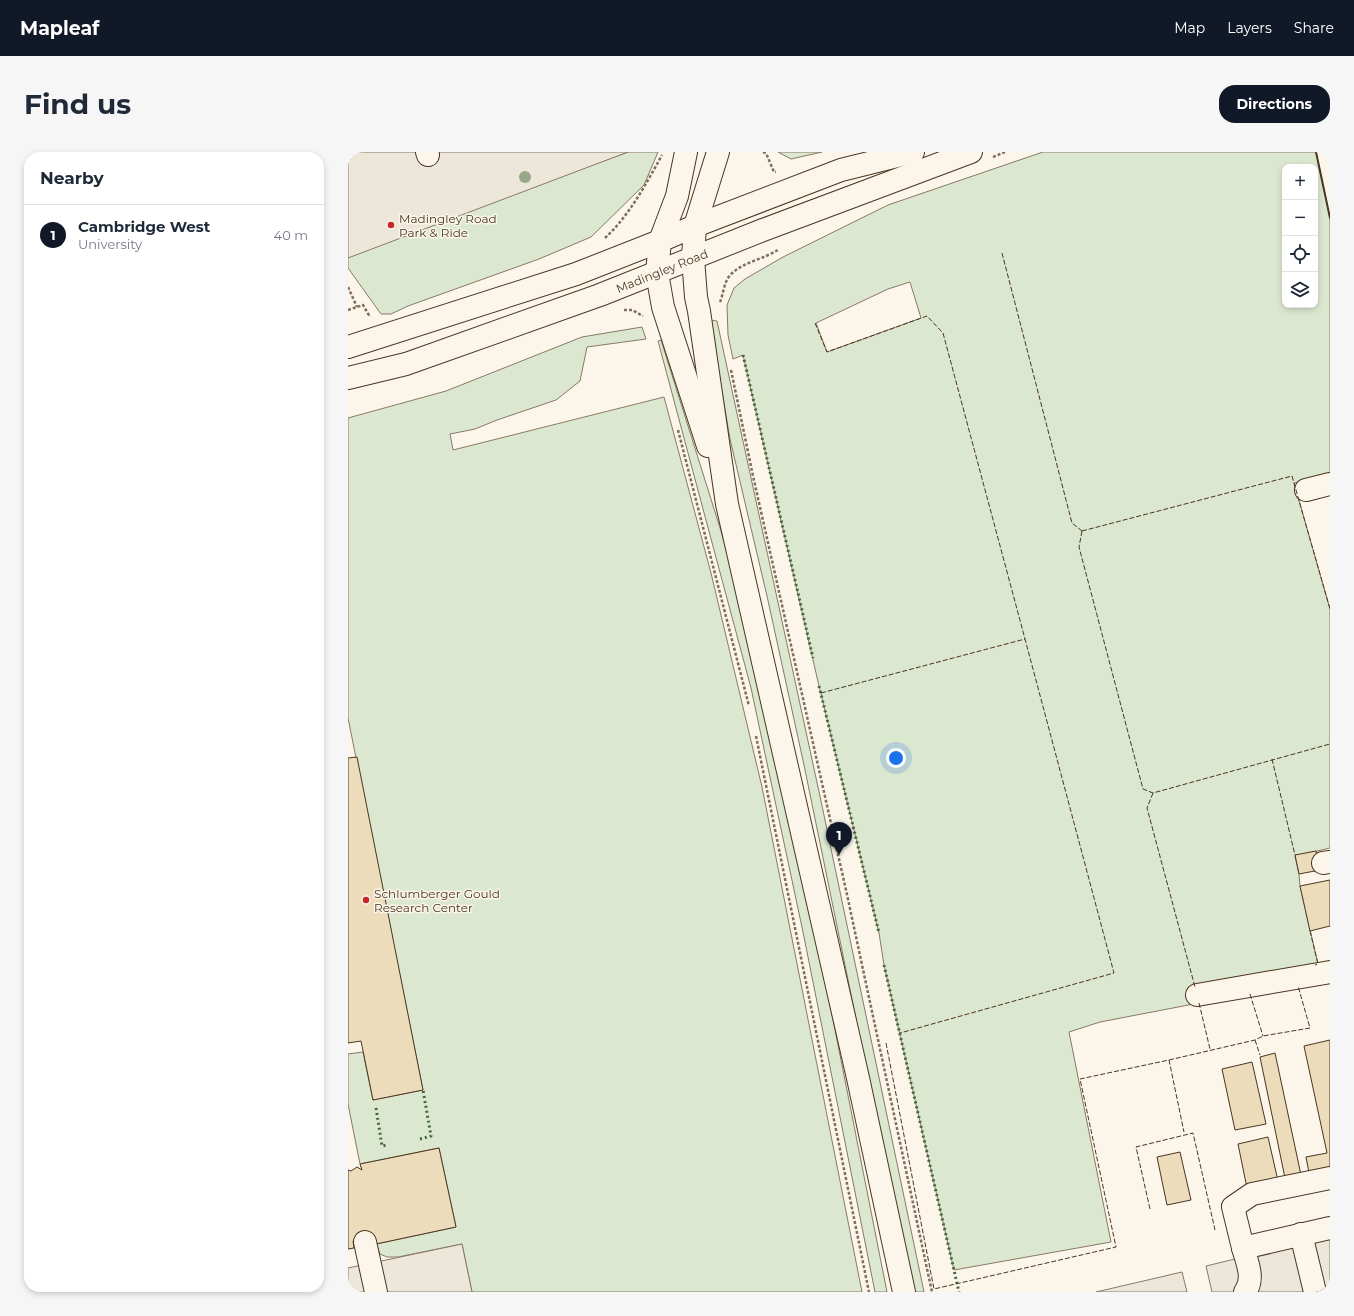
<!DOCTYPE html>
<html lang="en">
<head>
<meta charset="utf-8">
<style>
	:root { --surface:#fff; --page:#f6f6f7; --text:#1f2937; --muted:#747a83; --line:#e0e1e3; --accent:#111827 }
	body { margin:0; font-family:Montserrat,sans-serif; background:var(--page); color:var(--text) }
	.controls { position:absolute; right:12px; top:12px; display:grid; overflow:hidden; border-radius:8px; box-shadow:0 2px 6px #0003 }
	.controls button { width:36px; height:36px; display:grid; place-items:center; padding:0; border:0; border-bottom:1px solid var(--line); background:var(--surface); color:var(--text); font:20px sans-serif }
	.you { position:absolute; left:548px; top:606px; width:14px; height:14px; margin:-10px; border:3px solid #fff; border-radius:50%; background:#1a73e8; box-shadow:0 0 0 6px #1a73e833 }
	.badge { display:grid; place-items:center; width:26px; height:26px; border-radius:50%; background:var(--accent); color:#fff; font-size:13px; font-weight:700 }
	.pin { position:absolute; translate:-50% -33px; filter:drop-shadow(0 1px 2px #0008) }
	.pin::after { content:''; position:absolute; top:21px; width:14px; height:12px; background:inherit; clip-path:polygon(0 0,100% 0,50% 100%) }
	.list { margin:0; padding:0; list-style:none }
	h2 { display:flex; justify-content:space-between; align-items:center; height:52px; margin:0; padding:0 16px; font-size:17px }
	h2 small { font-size:13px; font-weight:400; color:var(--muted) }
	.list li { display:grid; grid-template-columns:26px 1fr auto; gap:12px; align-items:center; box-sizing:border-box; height:60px; padding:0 16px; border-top:1px solid var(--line) }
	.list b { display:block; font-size:15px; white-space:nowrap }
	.list p { margin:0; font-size:13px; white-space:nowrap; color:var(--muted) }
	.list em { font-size:13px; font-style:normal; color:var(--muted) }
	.icon { flex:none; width:22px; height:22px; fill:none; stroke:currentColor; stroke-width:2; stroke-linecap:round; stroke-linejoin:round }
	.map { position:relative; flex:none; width:982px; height:1140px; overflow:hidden; border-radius:16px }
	header { display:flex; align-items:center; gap:24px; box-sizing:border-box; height:56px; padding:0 20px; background:var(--accent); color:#fff }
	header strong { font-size:19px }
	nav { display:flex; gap:22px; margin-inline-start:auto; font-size:14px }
	.intro { display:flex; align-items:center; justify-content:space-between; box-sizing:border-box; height:96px; padding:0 24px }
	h1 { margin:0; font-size:28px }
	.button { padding:10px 18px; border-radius:16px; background:var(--accent); color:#fff; font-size:14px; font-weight:700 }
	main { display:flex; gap:24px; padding:0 24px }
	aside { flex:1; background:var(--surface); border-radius:16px; box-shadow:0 2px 6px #0003 }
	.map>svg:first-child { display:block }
	.green { fill:#dce7d0; stroke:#887966; fill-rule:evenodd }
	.parking { fill:#ede7d9; stroke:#887966 }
	.building { fill:#ecdcbc; stroke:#4a3520 }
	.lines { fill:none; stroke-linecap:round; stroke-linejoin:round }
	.minor-casing { stroke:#4a3520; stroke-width:24 }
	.major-casing { stroke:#4a3520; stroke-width:24 }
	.path { stroke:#7f6f5c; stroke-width:2.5; stroke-dasharray:3 2; stroke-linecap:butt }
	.minor { stroke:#fbf6e9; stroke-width:22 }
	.major { stroke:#fbf6e9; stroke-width:22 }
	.hedge { stroke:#436837; stroke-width:3; stroke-dasharray:2 3; stroke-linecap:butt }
	.fence { stroke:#4a3520; stroke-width:1; stroke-dasharray:5 2; stroke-linecap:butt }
	.wall { stroke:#4a3520; stroke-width:2 }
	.tree { fill:#96a887 }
	.poi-dot { fill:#c62828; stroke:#fbf6e9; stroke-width:1.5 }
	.labels { text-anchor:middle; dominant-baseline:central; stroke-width:3; stroke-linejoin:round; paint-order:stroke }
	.poi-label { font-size:12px; fill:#4a3520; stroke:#fbf6e9; text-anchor:start }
	.street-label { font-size:12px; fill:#4a3520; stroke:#fbf6e9 }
</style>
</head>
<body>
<header>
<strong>Mapleaf</strong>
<nav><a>Map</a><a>Layers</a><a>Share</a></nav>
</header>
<div class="intro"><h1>Find us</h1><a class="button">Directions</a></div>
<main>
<aside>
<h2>Nearby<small></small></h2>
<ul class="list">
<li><span class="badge">1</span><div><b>Cambridge West</b><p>University</p></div><em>40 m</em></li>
</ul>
</aside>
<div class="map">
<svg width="982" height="1140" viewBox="0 0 982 1140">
	<rect width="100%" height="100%" fill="#fbf6e9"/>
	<g class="green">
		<polygon points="280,0 310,0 296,33 243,85 191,107 60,154 43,162 33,162 0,116 0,7 170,40"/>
		<polygon points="430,0 474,0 443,7"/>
		<path d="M695,0H968L982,66V322L946,331L982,457V696L947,704L951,722L952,734L970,812L851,851L752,870L721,880L763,1090L606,1118L536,813L531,781L471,534L395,203L385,207L380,183L379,153L386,136L397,127L435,105L540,53ZM937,15H967V153H937ZM562,130L573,166L479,200L468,171L540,137Z"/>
		<polygon points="362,168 369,169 473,649 576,1140 564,1140 456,613 419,444 382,287"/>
		<polygon points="294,175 298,187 239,195 232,229 208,248 149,268 127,277 102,282 105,298 316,245 363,421 414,635 514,1140 124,1140 114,1092 50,1105 39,1105 32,1102 28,1092 108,1075 91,996 12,1012 0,952 0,902 15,900 25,948 75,938 0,566 0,266 98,239 234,185"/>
		<polygon points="313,188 373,379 427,575 539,1140 527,1140 455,780 403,536 310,189"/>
	</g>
	<g class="parking">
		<polygon points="0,0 280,0 0,106"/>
		<polygon points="982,1084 982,1140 864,1140 858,1114"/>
		<polygon points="114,1092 124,1140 0,1140 0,1116"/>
		<polygon points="834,1120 839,1140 748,1140"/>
	</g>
	<g class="building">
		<polygon points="9,605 75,938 25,948 13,889 0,891 0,606"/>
		<polygon points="968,699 972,718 951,722 947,703"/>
		<polygon points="982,728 982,774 962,779 952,734"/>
		<polygon points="982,888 982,1016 961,1021 958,1005 979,1001 956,894"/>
		<polygon points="927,901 953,1023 937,1026 912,905"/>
		<polygon points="904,910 918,972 887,978 874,917"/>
		<polygon points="920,985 930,1029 899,1036 890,992"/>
		<polygon points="91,996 108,1075 28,1092 12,1093 5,1089 6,1096 0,1097 0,1018 3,1019 9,1015 14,1018 12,1012"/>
		<polygon points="832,1000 843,1048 819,1053 809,1005"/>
	</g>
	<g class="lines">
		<defs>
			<g id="minor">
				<polyline points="79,0 80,3"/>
				<polyline points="338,0 329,44 312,89 309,121 315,155 360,294"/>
				<polyline points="370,0 347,74 345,106 348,145 351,159 379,352 510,926 556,1140"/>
				<polyline points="958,338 982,332"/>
				<polyline points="975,711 982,710"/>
				<polyline points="849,843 982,820"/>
				<polyline points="953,1082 967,1140"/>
				<polyline points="17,1090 28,1140"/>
				<polyline points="895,1096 885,1055 904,1042 982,1026"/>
				<path d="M897,1140C907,1127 899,1110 895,1096L982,1076"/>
			</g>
			<g id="major">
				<polyline points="0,195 228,122 312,89 347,74 493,18 565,0"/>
				<path id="s1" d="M0,226L58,212L252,143L415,78L623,0"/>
			</g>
		</defs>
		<use href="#minor" class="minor-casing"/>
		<use href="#major" class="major-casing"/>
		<g class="path">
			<polyline points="415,0 418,1 426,20 428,20"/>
			<polyline points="645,5 657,0"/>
			<path d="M257,86C281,64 298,32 314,3"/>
			<polyline points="0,135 9,155"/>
			<path d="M372,150C375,143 376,132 380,126C391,110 416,108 431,97"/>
			<polyline points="0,158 15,153 22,165"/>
			<polyline points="276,158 284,158 295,164"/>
			<polyline points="383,218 405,324 498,738 584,1140"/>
			<polyline points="330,278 401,554"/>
			<polyline points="408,584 521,1140"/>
		</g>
		<use href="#minor" class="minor"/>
		<use href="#major" class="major"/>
		<g class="hedge">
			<polyline points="395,203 465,506"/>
			<polyline points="471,534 531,781"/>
			<polyline points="536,813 611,1140"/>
			<polyline points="28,956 34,994 39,993"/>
			<polyline points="72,987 83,984 75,938"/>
		</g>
		<g class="fence">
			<polyline points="654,101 724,371 734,379"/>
			<polyline points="467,171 479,200 579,164 595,181 677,487"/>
			<polyline points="734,379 731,395 795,637 805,641 982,592"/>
			<polyline points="734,379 944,324 982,457"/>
			<polyline points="473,541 677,487 766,821 552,881"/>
			<polyline points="924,607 947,703"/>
			<polyline points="805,641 799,656 847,835"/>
			<polyline points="962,779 970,812 967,813"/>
			<polyline points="902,842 915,884"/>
			<polyline points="851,851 862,897"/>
			<polyline points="907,888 912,903"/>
			<polyline points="538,891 586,1137 768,1095 732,927 821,908 836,980"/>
			<polyline points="821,908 907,888 915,884 962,876 950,834"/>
			<polyline points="802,1057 788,995 845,981 867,1078"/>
		</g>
		<polyline class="wall" points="968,0 982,66"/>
	</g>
	<circle class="tree" cx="177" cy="25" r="6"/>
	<g class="poi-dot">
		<circle cx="43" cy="73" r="4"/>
		<circle cx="18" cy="748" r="4"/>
	</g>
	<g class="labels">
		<g class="poi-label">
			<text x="51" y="66">Madingley Road<tspan x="51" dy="14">Park &amp; Ride</tspan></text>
			<text x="26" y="741">Schlumberger Gould<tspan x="26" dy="14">Research Center</tspan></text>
		</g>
		<g class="street-label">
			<text stroke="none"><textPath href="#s1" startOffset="332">Madingley Road</textPath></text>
		</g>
	</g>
</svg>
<div class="controls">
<button>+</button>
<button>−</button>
<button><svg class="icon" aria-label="locate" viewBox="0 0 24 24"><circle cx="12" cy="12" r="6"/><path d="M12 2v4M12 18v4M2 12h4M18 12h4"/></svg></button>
<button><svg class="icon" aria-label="layers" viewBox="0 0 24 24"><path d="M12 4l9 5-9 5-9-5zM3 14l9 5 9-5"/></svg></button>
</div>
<div class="you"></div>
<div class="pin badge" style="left:491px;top:703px">1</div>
</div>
</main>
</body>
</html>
